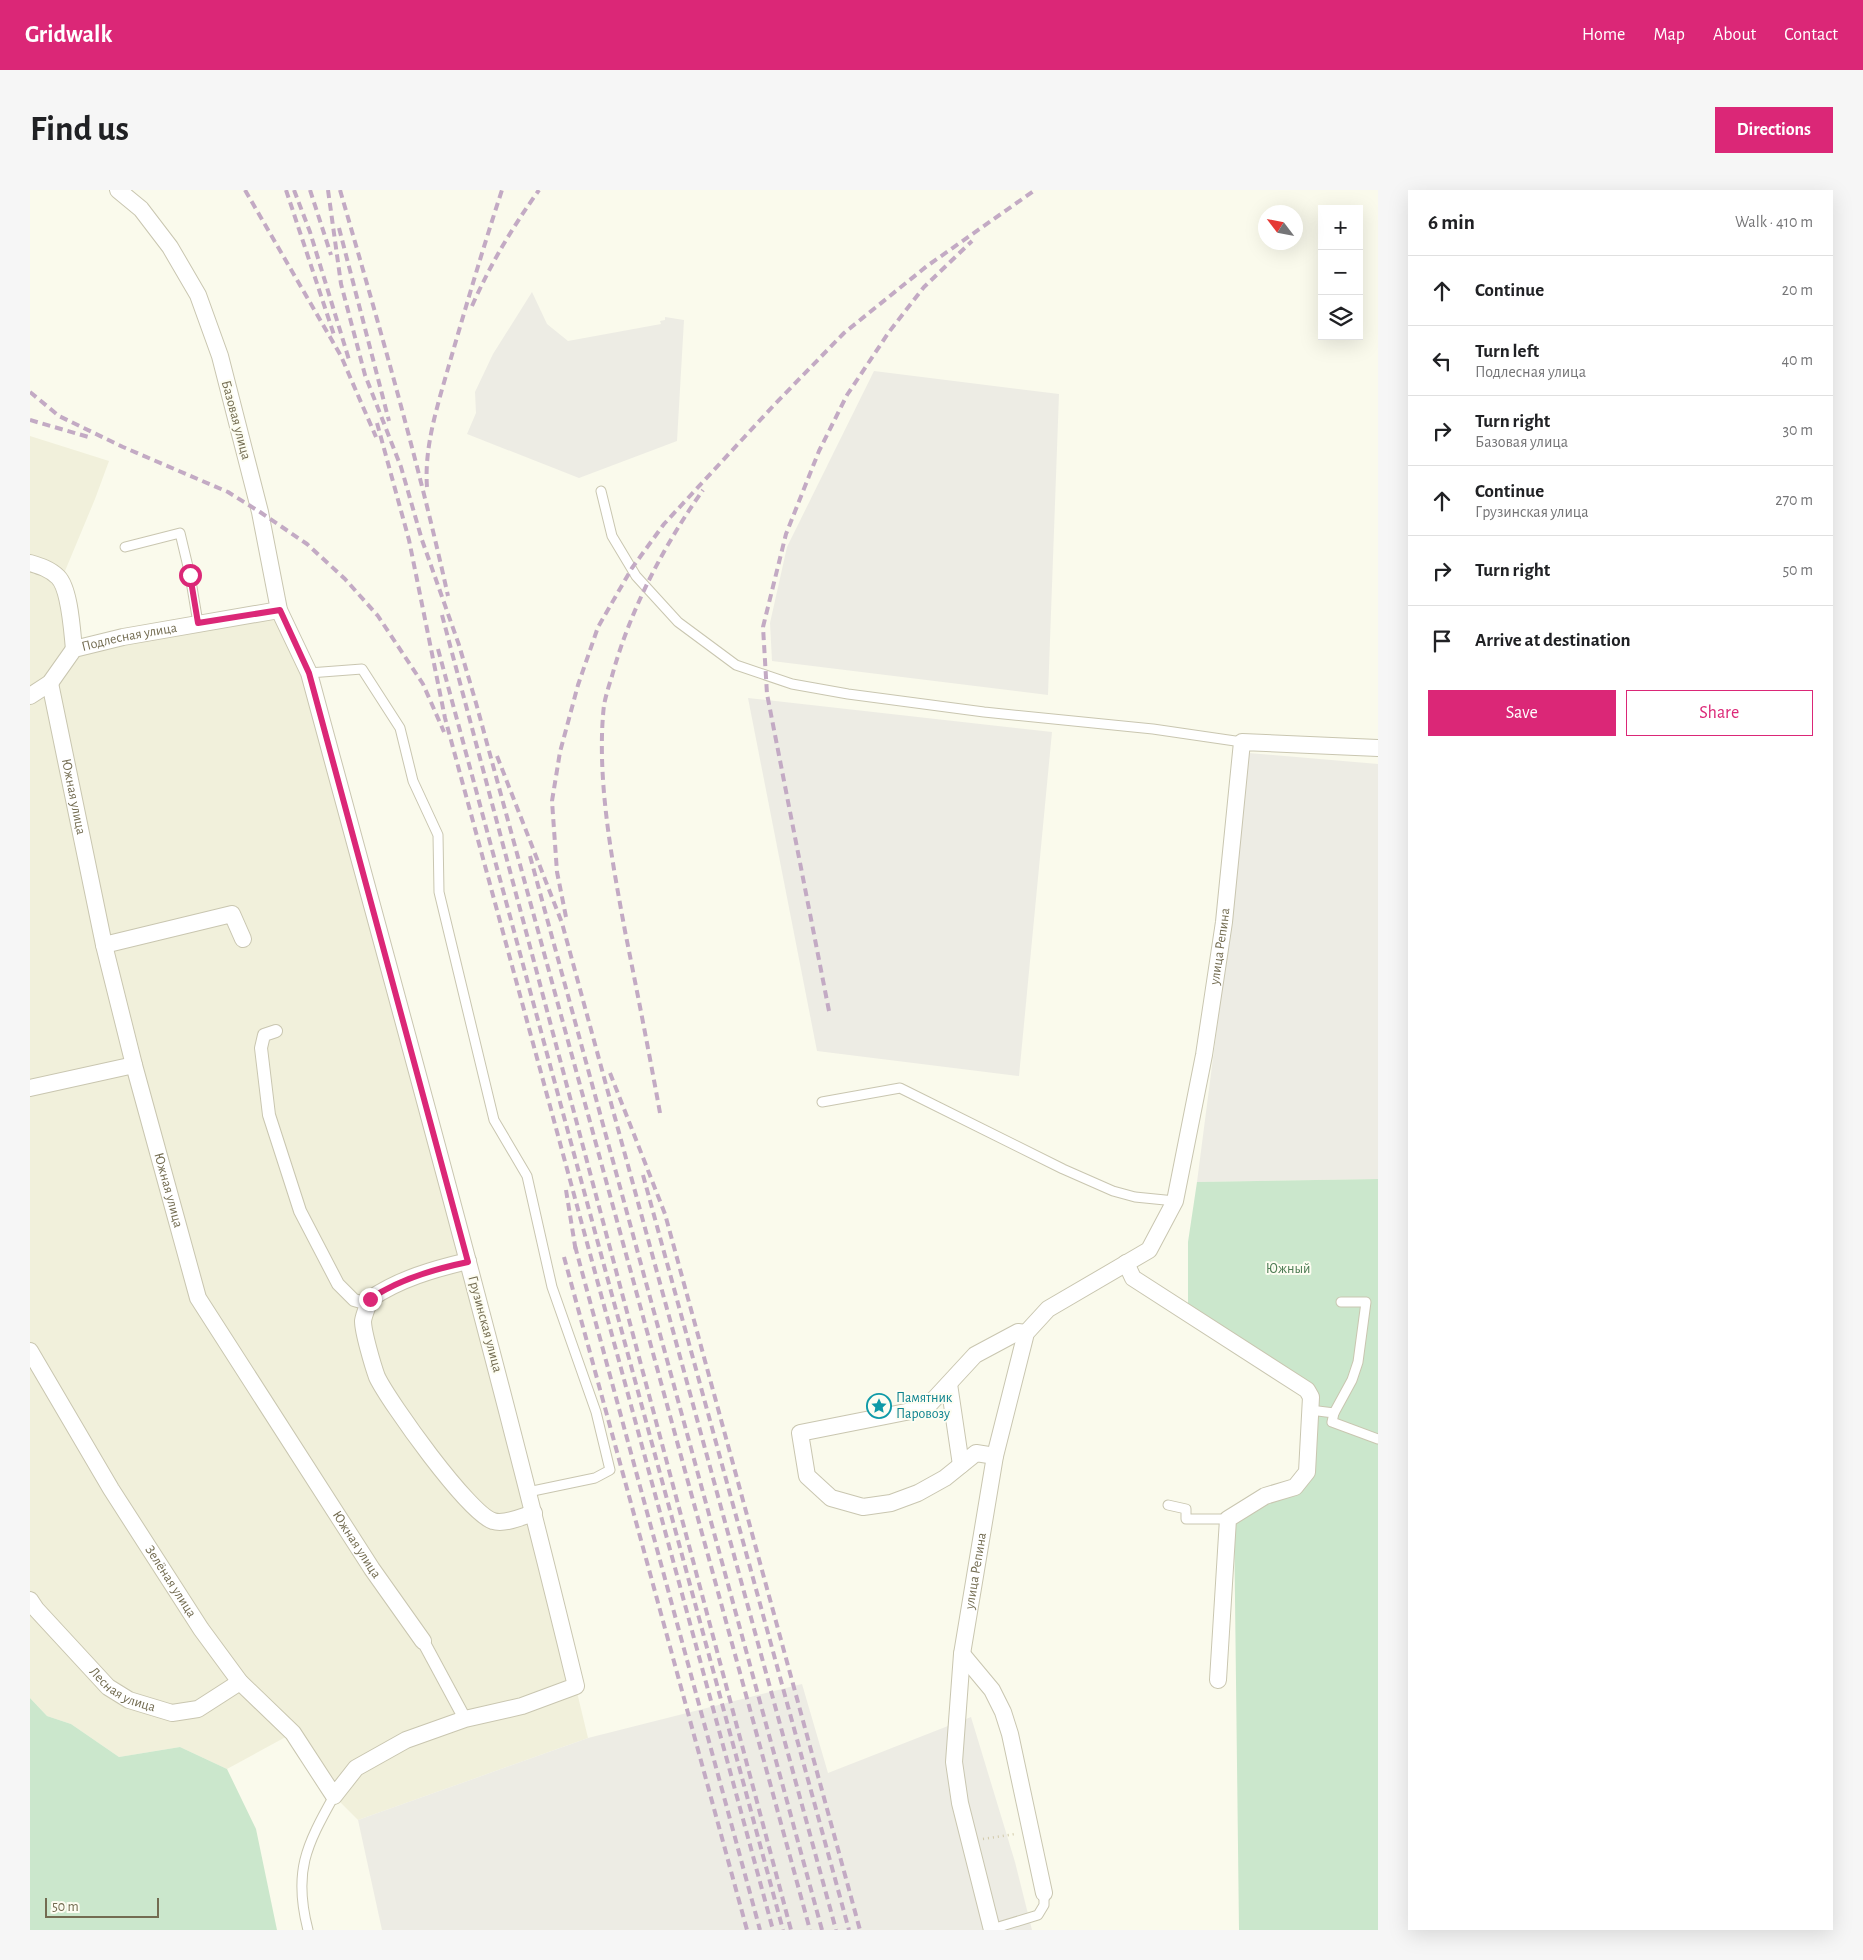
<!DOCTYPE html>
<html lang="en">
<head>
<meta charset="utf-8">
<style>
	:root { --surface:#fff; --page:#f6f6f6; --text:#202124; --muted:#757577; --line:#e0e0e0; --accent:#db2777 }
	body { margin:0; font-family:"Alegreya Sans",sans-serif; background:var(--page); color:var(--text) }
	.controls { position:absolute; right:15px; top:15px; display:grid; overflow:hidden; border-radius:0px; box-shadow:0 5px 20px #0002 }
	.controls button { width:45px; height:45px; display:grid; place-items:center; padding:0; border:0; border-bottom:1px solid var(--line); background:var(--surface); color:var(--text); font:25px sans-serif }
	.compass { position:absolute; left:1228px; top:15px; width:45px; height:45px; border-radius:50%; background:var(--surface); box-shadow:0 5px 20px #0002; rotate:302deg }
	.scale { position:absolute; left:15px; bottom:12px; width:114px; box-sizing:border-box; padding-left:5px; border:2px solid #736c51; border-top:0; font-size:14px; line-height:18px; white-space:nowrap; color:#736c51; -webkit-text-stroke:4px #fdfdf2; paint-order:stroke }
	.stop { position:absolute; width:15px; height:15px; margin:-11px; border:4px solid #db2777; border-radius:50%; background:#fff }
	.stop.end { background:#db2777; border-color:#fff; box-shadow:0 1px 5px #0008 }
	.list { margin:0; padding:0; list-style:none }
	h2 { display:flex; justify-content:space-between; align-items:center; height:65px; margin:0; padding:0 20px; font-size:21px }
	h2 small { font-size:16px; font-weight:400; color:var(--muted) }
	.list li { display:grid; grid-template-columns:32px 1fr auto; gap:15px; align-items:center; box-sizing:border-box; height:70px; padding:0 20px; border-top:1px solid var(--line) }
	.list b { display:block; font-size:19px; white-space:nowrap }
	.list p { margin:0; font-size:16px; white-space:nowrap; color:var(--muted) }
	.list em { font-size:16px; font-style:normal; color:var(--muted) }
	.actions { display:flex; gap:10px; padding:15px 20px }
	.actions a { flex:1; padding:11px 0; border:1px solid var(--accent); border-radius:0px; text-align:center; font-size:18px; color:var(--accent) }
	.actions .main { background:var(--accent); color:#fff }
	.icon { flex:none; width:28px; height:28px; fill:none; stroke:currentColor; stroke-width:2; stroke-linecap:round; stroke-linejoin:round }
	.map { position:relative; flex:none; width:1348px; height:1740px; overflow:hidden; border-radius:0px }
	header { display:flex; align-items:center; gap:30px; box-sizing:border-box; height:70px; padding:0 25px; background:var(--accent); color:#fff }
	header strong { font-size:24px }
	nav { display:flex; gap:28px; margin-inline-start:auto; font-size:18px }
	.intro { display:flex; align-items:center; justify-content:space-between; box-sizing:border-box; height:120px; padding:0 30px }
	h1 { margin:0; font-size:35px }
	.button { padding:12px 22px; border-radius:0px; background:var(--accent); color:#fff; font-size:18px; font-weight:700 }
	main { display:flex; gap:30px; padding:0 30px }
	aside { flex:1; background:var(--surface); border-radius:0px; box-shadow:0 5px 20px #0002 }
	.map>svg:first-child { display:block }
	.residential { fill:#f1f0db }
	.industrial { fill:#edece4 }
	.green { fill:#cbe7cc }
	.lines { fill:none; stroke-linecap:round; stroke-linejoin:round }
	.service-casing { stroke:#c9c6b0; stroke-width:11 }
	.pedestrian-casing { stroke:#c9c6b0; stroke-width:14 }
	.minor-casing { stroke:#c9c6b0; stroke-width:18 }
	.path { stroke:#d2caaa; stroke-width:2.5; stroke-dasharray:1 4; stroke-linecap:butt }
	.service { stroke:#fff; stroke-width:9 }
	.pedestrian { stroke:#fff; stroke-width:12 }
	.minor { stroke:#fff; stroke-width:16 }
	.rail { stroke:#c3aac4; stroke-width:4; stroke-dasharray:8 5; stroke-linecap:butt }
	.route { stroke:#db2777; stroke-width:6 }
	.labels { text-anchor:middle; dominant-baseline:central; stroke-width:4; stroke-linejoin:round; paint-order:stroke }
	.street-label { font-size:14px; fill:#736c51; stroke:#fdfdf2 }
	.park-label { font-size:14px; fill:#4e7c54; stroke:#fdfdf2 }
	.culture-label { font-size:14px; fill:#0d838f; stroke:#fdfdf2; text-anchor:start }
</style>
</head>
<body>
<header>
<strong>Gridwalk</strong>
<nav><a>Home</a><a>Map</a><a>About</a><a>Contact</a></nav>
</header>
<div class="intro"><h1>Find us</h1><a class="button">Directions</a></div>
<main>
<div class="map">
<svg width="1348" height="1740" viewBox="0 0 1348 1740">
	<rect width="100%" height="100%" fill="#fafaec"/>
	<polygon class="residential" points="0,246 79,271 65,309 35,381 39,394 45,459 249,420 279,483 504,1323 558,1548 328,1630 304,1606 263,1543 197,1579 150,1557 89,1567 41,1534 17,1526 0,1508"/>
	<g class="industrial">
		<polygon points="502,102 517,134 538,151 631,134 630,131 635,130 635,127 654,130 647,251 549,288 437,244 446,223 445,202 463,164"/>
		<polygon points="844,181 1029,204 1018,505 742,471 740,433 757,357"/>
		<polygon points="718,508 1022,542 989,886 787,861"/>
		<polygon points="1219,563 1348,574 1348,989 1167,992 1199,744"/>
		<polygon points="772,1494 798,1583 941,1527 985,1672 1002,1740 352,1740 328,1630 558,1548"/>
	</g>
	<g class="green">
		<polygon points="1348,989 1348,1740 1209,1740 1204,1325 1277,1282 1281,1207 1158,1118 1158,1052 1167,992"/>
		<polygon points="0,1508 17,1526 41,1534 89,1567 150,1557 197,1579 226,1639 247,1740 0,1740"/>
	</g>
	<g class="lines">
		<defs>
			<g id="service">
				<polyline points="571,301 582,346 606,386 648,432 706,475 762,494 818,504 954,522 1123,539 1212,552"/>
				<polyline points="95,357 150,343 160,385 168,433"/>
				<polyline points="279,483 332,479 370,538 383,591 408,645 409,702 464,930 497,986 522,1097 566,1222 580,1280 565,1288 498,1302"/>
				<polyline points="792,912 870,898 1033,979 1083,1001 1105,1007 1145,1011"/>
				<polyline points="1280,1220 1304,1223 1302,1232 1348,1249"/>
				<polyline points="1304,1223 1322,1190 1328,1172 1336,1112 1311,1112"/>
				<polyline points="1138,1315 1156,1319 1156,1329 1198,1329"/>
				<polyline points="962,1739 1008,1725 1014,1715 1014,1703"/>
				<path d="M278,1740C263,1682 276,1656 304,1606"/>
			</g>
			<g id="pedestrian">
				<polyline points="246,841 234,845 231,858 239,925 270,1021 308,1094 324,1110 338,1114"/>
				<polyline points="393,1451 435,1529"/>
			</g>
			<g id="minor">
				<path d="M0,373C10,376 20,379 28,387C40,399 42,441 44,459"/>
				<path id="s1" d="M20,493L74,755L104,875L168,1108L342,1379L393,1451"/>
				<path id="s2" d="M0,506L20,493L44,459L93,447L249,420"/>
				<polyline points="74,755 202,724 213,749"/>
				<polyline points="0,898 104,875"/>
				<path d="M438,1071C404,1079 369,1089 340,1109C338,1116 334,1124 333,1131C333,1142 343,1176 347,1187C359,1212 439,1324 463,1331C475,1335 493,1326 504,1323"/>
				<polyline points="1096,1073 1103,1088 1277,1200 1281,1207 1277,1282 1265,1297 1235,1306 1198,1329 1188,1490"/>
				<path id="s3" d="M0,1161L81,1299L171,1439L210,1492L263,1543L304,1606L326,1578L376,1550L435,1529L492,1516L546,1496C464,1157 370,820 279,483L249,420L230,322L190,166L168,105L140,57L111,19L88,0"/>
				<polyline points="919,1194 931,1275"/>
				<polyline points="965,1266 946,1263 915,1288 888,1303 861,1313 833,1317 801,1308 777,1286 770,1243 896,1218 945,1165 988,1142 996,1143"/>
				<path id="s4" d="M0,1410L6,1419L78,1497L99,1510L142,1523L168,1519L210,1492"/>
				<polyline points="932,1464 962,1500 973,1522 980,1544 1014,1703"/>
				<path id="s5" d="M962,1740L930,1613L924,1572L932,1464L965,1266L996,1143L1018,1119L1119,1060L1145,1011L1174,865L1194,732L1212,552L1348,558"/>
			</g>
		</defs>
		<use href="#service" class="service-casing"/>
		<use href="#pedestrian" class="pedestrian-casing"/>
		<use href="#minor" class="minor-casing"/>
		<polyline class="path" points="953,1649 985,1644"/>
		<use href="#service" class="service"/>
		<use href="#pedestrian" class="pedestrian"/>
		<use href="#minor" class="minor"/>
		<g class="rail">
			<polyline points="215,0 311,166 346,247"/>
			<polyline points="256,0 304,145"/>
			<polyline points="264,0 280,42 320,173"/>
			<polyline points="280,0 301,65"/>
			<polyline points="298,0 311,94 335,185 371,277 392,350 429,455 446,513 780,1740"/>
			<path d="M310,0C349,135 388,270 418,406"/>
			<polyline points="309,38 359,231"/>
			<path d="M442,116C461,73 482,38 509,0"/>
			<polyline points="0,202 29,226 93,257 198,302 230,322 277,354 315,389 348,426 393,494 414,542"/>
			<polyline points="0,230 62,248"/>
			<polyline points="347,233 379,350 415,528 743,1740"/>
			<path d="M397,297C394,256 408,214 419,175C436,116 453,58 472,0"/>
			<polyline points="412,425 761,1740"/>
			<polyline points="408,459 753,1740"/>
			<polyline points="467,566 532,733 806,1740"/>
			<polyline points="500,666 792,1740"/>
			<polyline points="536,727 527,682 522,611 530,562 548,495 568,437 602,378 634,334 745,214 814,143 897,76 1005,0"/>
			<polyline points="799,821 737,504 733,437 756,344 789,261 817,205 859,142 894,97 942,51"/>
			<polyline points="580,883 635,1024 830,1740"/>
			<path d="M630,923C619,862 607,801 595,741C582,670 566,587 574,515C576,505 579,495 582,486C600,420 634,355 673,300"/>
			<polyline points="613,985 819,1740"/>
			<polyline points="536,1000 546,1062"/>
			<polyline points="545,1056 730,1740"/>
			<polyline points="534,1067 717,1740"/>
		</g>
	</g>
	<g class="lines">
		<path class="route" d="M160,385L168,433L250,420L279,483L438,1072C404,1079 369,1089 340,1109"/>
	</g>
	<defs>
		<symbol id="sight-ring" viewBox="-11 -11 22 22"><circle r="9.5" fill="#fdfdf2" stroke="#0f9aa8" stroke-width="1.5"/><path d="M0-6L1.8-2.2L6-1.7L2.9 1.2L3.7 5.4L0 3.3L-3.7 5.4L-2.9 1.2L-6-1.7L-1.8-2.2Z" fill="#0f9aa8"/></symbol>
	</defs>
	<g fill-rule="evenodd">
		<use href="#sight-ring" x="835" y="1202" width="28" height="28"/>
	</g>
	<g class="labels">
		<g class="street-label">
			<text transform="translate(206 230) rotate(75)">Базовая улица</text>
			<text stroke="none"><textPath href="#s2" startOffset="122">Подлесная улица</textPath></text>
			<text stroke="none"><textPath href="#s1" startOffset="116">Южная улица</textPath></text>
			<text stroke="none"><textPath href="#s5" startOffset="1072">улица Репина</textPath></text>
			<text stroke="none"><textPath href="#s1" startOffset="521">Южная улица</textPath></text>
			<text transform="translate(455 1134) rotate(75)">Грузинская улица</text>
			<text stroke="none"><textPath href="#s1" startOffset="926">Южная улица</textPath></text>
			<text stroke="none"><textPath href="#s5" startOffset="365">улица Репина</textPath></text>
			<text stroke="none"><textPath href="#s3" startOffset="270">Зелёная улица</textPath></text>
			<text stroke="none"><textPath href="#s4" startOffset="131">Лесная улица</textPath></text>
		</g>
		<g class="park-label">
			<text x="1258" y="1079">Южный</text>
		</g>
		<g class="culture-label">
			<text x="866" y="1208">Памятник<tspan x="866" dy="16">Паровозу</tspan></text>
		</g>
	</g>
</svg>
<div class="controls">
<button>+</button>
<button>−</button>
<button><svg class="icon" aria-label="layers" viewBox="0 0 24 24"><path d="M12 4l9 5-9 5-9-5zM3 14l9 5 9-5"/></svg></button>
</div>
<svg class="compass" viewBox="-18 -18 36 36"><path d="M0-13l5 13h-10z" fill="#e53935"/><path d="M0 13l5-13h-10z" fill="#757577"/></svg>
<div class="scale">50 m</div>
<div class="stop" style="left:160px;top:385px"></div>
<div class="stop end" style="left:340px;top:1109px"></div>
</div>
<aside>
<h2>6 min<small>Walk · 410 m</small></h2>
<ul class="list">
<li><svg class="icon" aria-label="ahead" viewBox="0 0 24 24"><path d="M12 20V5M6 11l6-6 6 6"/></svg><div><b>Continue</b></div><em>20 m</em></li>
<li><svg class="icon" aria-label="left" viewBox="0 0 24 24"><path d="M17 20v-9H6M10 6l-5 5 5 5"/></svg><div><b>Turn left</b><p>Подлесная улица</p></div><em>40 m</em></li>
<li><svg class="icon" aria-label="right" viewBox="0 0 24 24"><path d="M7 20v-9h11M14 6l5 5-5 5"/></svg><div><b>Turn right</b><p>Базовая улица</p></div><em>30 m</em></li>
<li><svg class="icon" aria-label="ahead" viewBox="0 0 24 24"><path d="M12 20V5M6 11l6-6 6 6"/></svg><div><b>Continue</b><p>Грузинская улица</p></div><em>270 m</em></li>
<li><svg class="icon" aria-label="right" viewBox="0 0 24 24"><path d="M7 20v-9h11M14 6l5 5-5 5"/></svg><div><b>Turn right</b></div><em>50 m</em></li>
<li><svg class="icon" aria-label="arrive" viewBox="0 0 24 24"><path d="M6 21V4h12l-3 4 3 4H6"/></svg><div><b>Arrive at destination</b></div></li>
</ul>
<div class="actions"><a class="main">Save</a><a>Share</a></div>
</aside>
</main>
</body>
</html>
